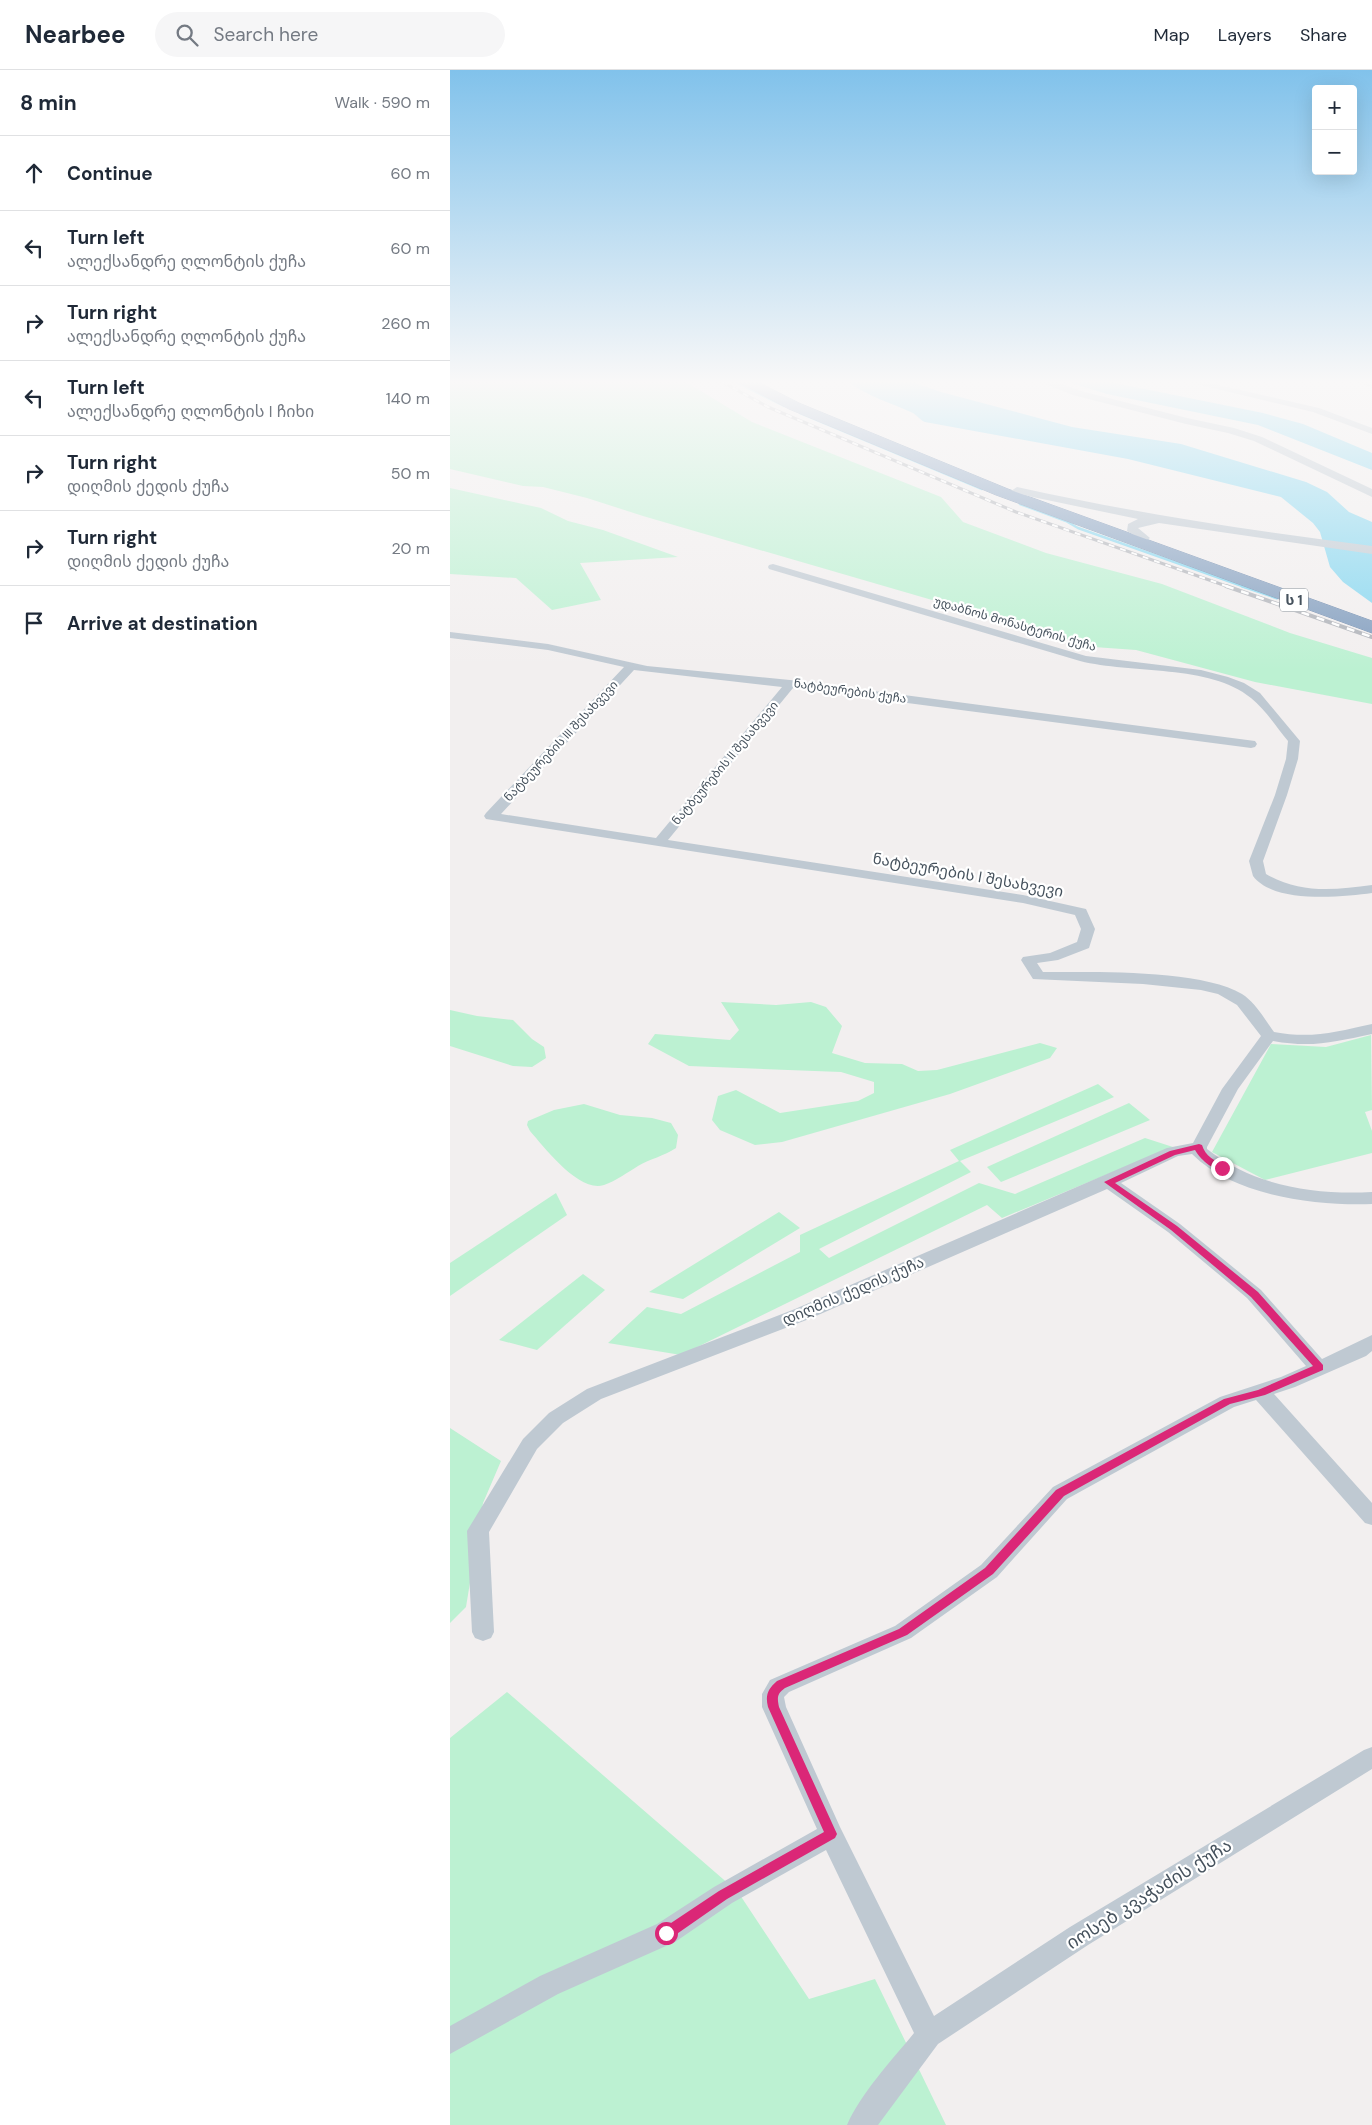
<!DOCTYPE html>
<html lang="en">
<head>
<meta charset="utf-8">
<style>
	:root { --surface:#fff; --page:#f6f6f7; --text:#1f2937; --muted:#747a83; --line:#e0e1e3 }
	body { margin:0; font-family:"DM Sans","Noto Sans Georgian",sans-serif; background:var(--page); color:var(--text) }
	.controls { position:absolute; right:15px; top:15px; display:grid; overflow:hidden; border-radius:5px; box-shadow:0 5px 20px #0002 }
	.controls button { width:45px; height:45px; display:grid; place-items:center; padding:0; border:0; border-bottom:1px solid var(--line); background:var(--surface); color:var(--text); font:25px sans-serif }
	.stop { position:absolute; width:15px; height:15px; margin:-11px; border:4px solid #db2777; border-radius:50%; background:#fff }
	.stop.end { background:#db2777; border-color:#fff; box-shadow:0 1px 5px #0008 }
	.list { margin:0; padding:0; list-style:none }
	h2 { display:flex; justify-content:space-between; align-items:center; height:65px; margin:0; padding:0 20px; font-size:21px }
	h2 small { font-size:16px; font-weight:400; color:var(--muted) }
	.list li { display:grid; grid-template-columns:32px 1fr auto; gap:15px; align-items:center; box-sizing:border-box; height:75px; padding:0 20px; border-top:1px solid var(--line) }
	.list b { display:block; font-size:19px; white-space:nowrap }
	.list p { margin:0; font-size:16px; white-space:nowrap; color:var(--muted) }
	.list em { font-size:16px; font-style:normal; color:var(--muted) }
	.icon { flex:none; width:28px; height:28px; fill:none; stroke:currentColor; stroke-width:2; stroke-linecap:round; stroke-linejoin:round }
	.map { position:relative; flex:none; width:922px; height:2055px; overflow:hidden }
	header { display:flex; align-items:center; gap:30px; box-sizing:border-box; height:70px; padding:0 25px; background:var(--surface); border-bottom:1px solid var(--line) }
	header strong { font-size:24px }
	nav { display:flex; gap:28px; margin-inline-start:auto; font-size:18px }
	.search { width:350px; height:45px; background:var(--page); display:flex; align-items:center; gap:12px; box-sizing:border-box; padding:0 18px; border-radius:28px; color:var(--muted); font-size:19px }
	main { display:flex }
	aside { flex:1; background:var(--surface) }
	.map>svg:first-child { display:block }
	.green { fill:#bcf1d2 }
	.water { fill:#87d7f0 }
	.lines { fill:none; stroke-linecap:round; stroke-linejoin:round }
	.stream-far1 { stroke:#87d7f0; stroke-width:2.5 }
	.stream { stroke:#87d7f0; stroke-width:3 }
	.motorway-casing { stroke:#708aac; stroke-width:1 }
	.minor { fill:#bfc9d2; fill-rule:evenodd }
	.tertiary { fill:#bfc9d2; fill-rule:evenodd }
	.motorway { fill:#85a0c0; fill-rule:evenodd }
	.rail-far1-casing { stroke:#b1b4ba; stroke-width:3 }
	.rail-casing { stroke:#b1b4ba; stroke-width:4 }
	.rail-far1 { stroke:#fff; stroke-width:2; stroke-dasharray:6; stroke-linecap:butt }
	.rail { stroke:#fff; stroke-width:2.5; stroke-dasharray:8; stroke-linecap:butt }
	.route { fill:#db2777 }
	.labels { text-anchor:middle; dominant-baseline:central; stroke-width:4.5; stroke-linejoin:round; paint-order:stroke }
	.far-street-label { font-size:12px; fill:#46525d; stroke:#fff }
	.shield { fill:#fff; stroke:#7e868e; stroke-width:1 }
	.shield-label { font-size:14px; font-weight:bold; fill:#46525d }
	.street-label { font-size:15px; fill:#46525d; stroke:#fff }
	.near-street-label { font-size:18px; fill:#46525d; stroke:#fff }
</style>
</head>
<body>
<header>
<strong>Nearbee</strong>
<div class="search"><svg class="icon" aria-label="search" viewBox="0 0 24 24"><circle cx="10" cy="10" r="6"/><path d="M15 15l6 6"/></svg>Search here</div>
<nav><a>Map</a><a>Layers</a><a>Share</a></nav>
</header>
<main>
<aside>
<h2>8 min<small>Walk · 590 m</small></h2>
<ul class="list">
<li><svg class="icon" aria-label="ahead" viewBox="0 0 24 24"><path d="M12 20V5M6 11l6-6 6 6"/></svg><div><b>Continue</b></div><em>60 m</em></li>
<li><svg class="icon" aria-label="left" viewBox="0 0 24 24"><path d="M17 20v-9H6M10 6l-5 5 5 5"/></svg><div><b>Turn left</b><p>ალექსანდრე ღლონტის ქუჩა</p></div><em>60 m</em></li>
<li><svg class="icon" aria-label="right" viewBox="0 0 24 24"><path d="M7 20v-9h11M14 6l5 5-5 5"/></svg><div><b>Turn right</b><p>ალექსანდრე ღლონტის ქუჩა</p></div><em>260 m</em></li>
<li><svg class="icon" aria-label="left" viewBox="0 0 24 24"><path d="M17 20v-9H6M10 6l-5 5 5 5"/></svg><div><b>Turn left</b><p>ალექსანდრე ღლონტის I ჩიხი</p></div><em>140 m</em></li>
<li><svg class="icon" aria-label="right" viewBox="0 0 24 24"><path d="M7 20v-9h11M14 6l5 5-5 5"/></svg><div><b>Turn right</b><p>დიღმის ქედის ქუჩა</p></div><em>50 m</em></li>
<li><svg class="icon" aria-label="right" viewBox="0 0 24 24"><path d="M7 20v-9h11M14 6l5 5-5 5"/></svg><div><b>Turn right</b><p>დიღმის ქედის ქუჩა</p></div><em>20 m</em></li>
<li><svg class="icon" aria-label="arrive" viewBox="0 0 24 24"><path d="M6 21V4h12l-3 4 3 4H6"/></svg><div><b>Arrive at destination</b></div></li>
</ul>
</aside>
<div class="map">
<svg width="922" height="2055" viewBox="0 0 922 2055">
	<rect width="100%" height="100%" fill="#f2efef"/>
	<g class="green">
		<polygon points="0,312 236,312 302,352 491,427 513,452 596,483 712,514 840,563 922,588 922,634 805,612 686,580 644,577 193,446 137,428 93,417 73,416 0,399"/>
		<polygon points="0,418 91,438 118,451 153,460 228,487 130,493 151,530 102,540 66,508 0,504"/>
		<polygon points="271,932 326,935 361,932 376,937 392,956 382,983 415,993 452,994 468,1001 487,1000 590,973 607,978 600,988 500,1024 332,1072 305,1075 270,1060 262,1050 268,1026 286,1020 330,1043 408,1031 424,1023 424,1012 391,1002 239,996 198,974 205,964 280,970 289,960"/>
		<polygon points="0,940 27,946 63,950 82,969 94,977 96,988 82,997 63,996 0,976"/>
		<polygon points="921,965 922,1040 915,1042 922,1061 922,1083 815,1110 762,1082 821,974 876,977"/>
		<polygon points="648,1014 664,1027 510,1091 521,1102 369,1179 379,1188 529,1113 565,1124 695,1068 723,1077 552,1148 537,1135 231,1285 158,1273 197,1237 231,1244 350,1182 350,1165 509,1091 500,1080"/>
		<polygon points="679,1033 700,1050 551,1112 537,1097"/>
		<path d="M134,1034L170,1045L202,1048L221,1053L228,1065L226,1078C214,1086 200,1089 188,1096C178,1102 166,1111 154,1115C129,1123 95,1078 80,1061L77,1055L78,1051L104,1040Z"/>
		<polygon points="106,1123 117,1145 0,1226 0,1193"/>
		<polygon points="329,1142 350,1158 233,1229 199,1222"/>
		<polygon points="133,1204 155,1220 87,1280 49,1270"/>
		<polygon points="0,1358 51,1391 33,1433 16,1537 0,1553"/>
		<polygon points="57,1622 288,1822 359,1929 425,1909 496,2055 0,2055 0,1668"/>
	</g>
	<g class="water">
		<path d="M399,312H462L491,322L622,357L731,374L856,412L877,422L899,442L922,452V533L893,512L880,497L870,462L863,453L831,427L678,389L475,352C470,350 468,346 463,343C442,333 418,327 399,312Z"/>
		<polygon points="618,312 660,312 813,343 853,354 922,383 922,400 808,355 657,324"/>
	</g>
	<g class="lines">
		<g class="stream-far1">
			<polyline points="286,312 334,336"/>
			<polyline points="350,343 532,419"/>
			<polyline points="570,434 616,451 628,458 795,517"/>
		</g>
		<polyline class="stream" points="792,516 827,528"/>
		<defs>
			<polygon id="motorway" points="289,312 308,312 349,333 558,419 922,551 922,563 546,425 339,339"/>
		</defs>
		<use href="#motorway" class="motorway-casing"/>
		<g class="minor">
			<polygon points="738,312 755,312 869,338 922,358 922,364 863,342"/>
			<polygon points="911,312 922,312 922,318 912,314"/>
			<path d="M323,494L636,586L751,600L778,607L794,613L810,623L850,671L848,689L837,725L813,791L816,804C850,824 885,820 922,815V823C892,827 824,834 803,806L799,791L825,725L836,689L838,671C826,657 815,639 801,628C760,594 681,604 630,591L319,499L318,497L319,495Z"/>
			<path d="M0,562L98,574L197,596L340,610L805,671L807,674L805,677L801,678L343,618L218,770L573,825L636,839L645,859L639,878L608,890L587,893L593,902C643,902 751,899 792,924C806,933 815,950 824,962C861,969 886,962 922,954V964C884,972 862,978 823,971L788,1019L757,1077V1079C804,1116 864,1125 922,1122V1134C865,1136 784,1126 742,1084L728,1086L671,1113L730,1154L811,1220L872,1289L922,1265V1281L916,1286L845,1317L824,1324L922,1433V1455L915,1453L806,1330L784,1337L617,1429L547,1507L461,1568L339,1622L334,1627L336,1637L390,1757L484,1946L620,1857L914,1680L922,1677V1699L638,1875L488,1974L428,2055H397C411,2023 442,1990 464,1963L376,1780L282,1833L225,1872L108,1924L0,1984V1956L90,1906L207,1854L264,1817L367,1759L312,1637V1624L320,1610L445,1556L531,1495L603,1417L770,1327L831,1307L856,1296L797,1228L718,1162L657,1119L359,1249L151,1329L113,1353L87,1379L39,1462L44,1562L41,1568L33,1571L25,1568L22,1562L17,1461L73,1369L99,1343L137,1319L345,1239L717,1078L743,1073L772,1019L811,966L787,935L768,924L751,920L693,914L583,909L571,890L573,887L600,883L627,872L631,859L625,845L573,833L36,749L34,746L36,743L174,597L98,580L0,568ZM184,600L332,617L206,768L51,744Z"/>
		</g>
		<g class="tertiary">
			<polygon points="590,312 606,312 631,321 737,348 784,358 812,367 922,419 922,427 804,371 778,363 736,354 623,325"/>
			<path d="M567,417C684,443 803,461 922,476V484L709,453L688,458L700,468L694,472L677,461L678,454L688,449L563,423L561,421Z"/>
		</g>
		<use href="#motorway" class="motorway"/>
		<defs>
			<polyline id="rail-far1" points="272,312 318,337 566,442 779,517"/>
			<polyline id="rail" points="776,516 922,567"/>
		</defs>
		<use href="#rail-far1" class="rail-far1-casing"/>
		<use href="#rail" class="rail-casing"/>
		<use href="#rail-far1" class="rail-far1"/>
		<use href="#rail" class="rail"/>
	</g>
	<linearGradient id="sky" x2="0" y2="1"><stop stop-color="#81c2eb"/><stop offset="0.52" stop-color="#f9f8f8"/><stop offset="1" stop-color="#f9f8f8" stop-opacity="0"/></linearGradient>
	<rect width="922" height="600" fill="url(#sky)"/>
	<path class="route" d="M749,1074L752,1075C755,1086 765,1091 775,1096V1100C764,1102 750,1089 745,1080L725,1085L665,1113L727,1156L808,1222L873,1295V1300L815,1325L780,1334L614,1426L543,1504L457,1565L335,1618C327,1624 327,1627 329,1637L387,1764L385,1768L277,1829L221,1868L216,1869L212,1868L210,1863L212,1859L269,1821L374,1762L318,1637C315,1625 318,1619 327,1611L449,1559L535,1498L606,1420L774,1329L808,1320L863,1296L801,1227L721,1160L654,1112L720,1081Z"/>
	<g class="labels">
		<g class="far-street-label">
			<text transform="translate(565 554) rotate(16)">უდაბნოს მონასტერის ქუჩა</text>
			<text transform="translate(400 621) rotate(8)">ნატბეურების ქუჩა</text>
			<text transform="translate(111 671) rotate(-47)">ნატბეურების III შესახვევი</text>
			<text transform="translate(275 693) rotate(-50)">ნატბეურების II შესახვევი</text>
		</g>
		<rect class="shield" x="830" y="518.5" width="28" height="23" rx="4"/>
		<g class="shield-label">
			<text x="844" y="530">ს 1</text>
		</g>
		<g class="street-label">
			<text transform="translate(518 805) rotate(10)">ნატბეურების I შესახვევი</text>
			<text transform="translate(403 1221) rotate(-23)">დიღმის ქედის ქუჩა</text>
		</g>
		<g class="near-street-label">
			<text transform="translate(699 1824) rotate(-32)">იოსებ კვაჭაძის ქუჩა</text>
		</g>
	</g>
</svg>
<div class="controls">
<button>+</button>
<button>−</button>
</div>
<div class="stop" style="left:216px;top:1863px"></div>
<div class="stop end" style="left:772px;top:1098px"></div>
</div>
</main>
</body>
</html>
